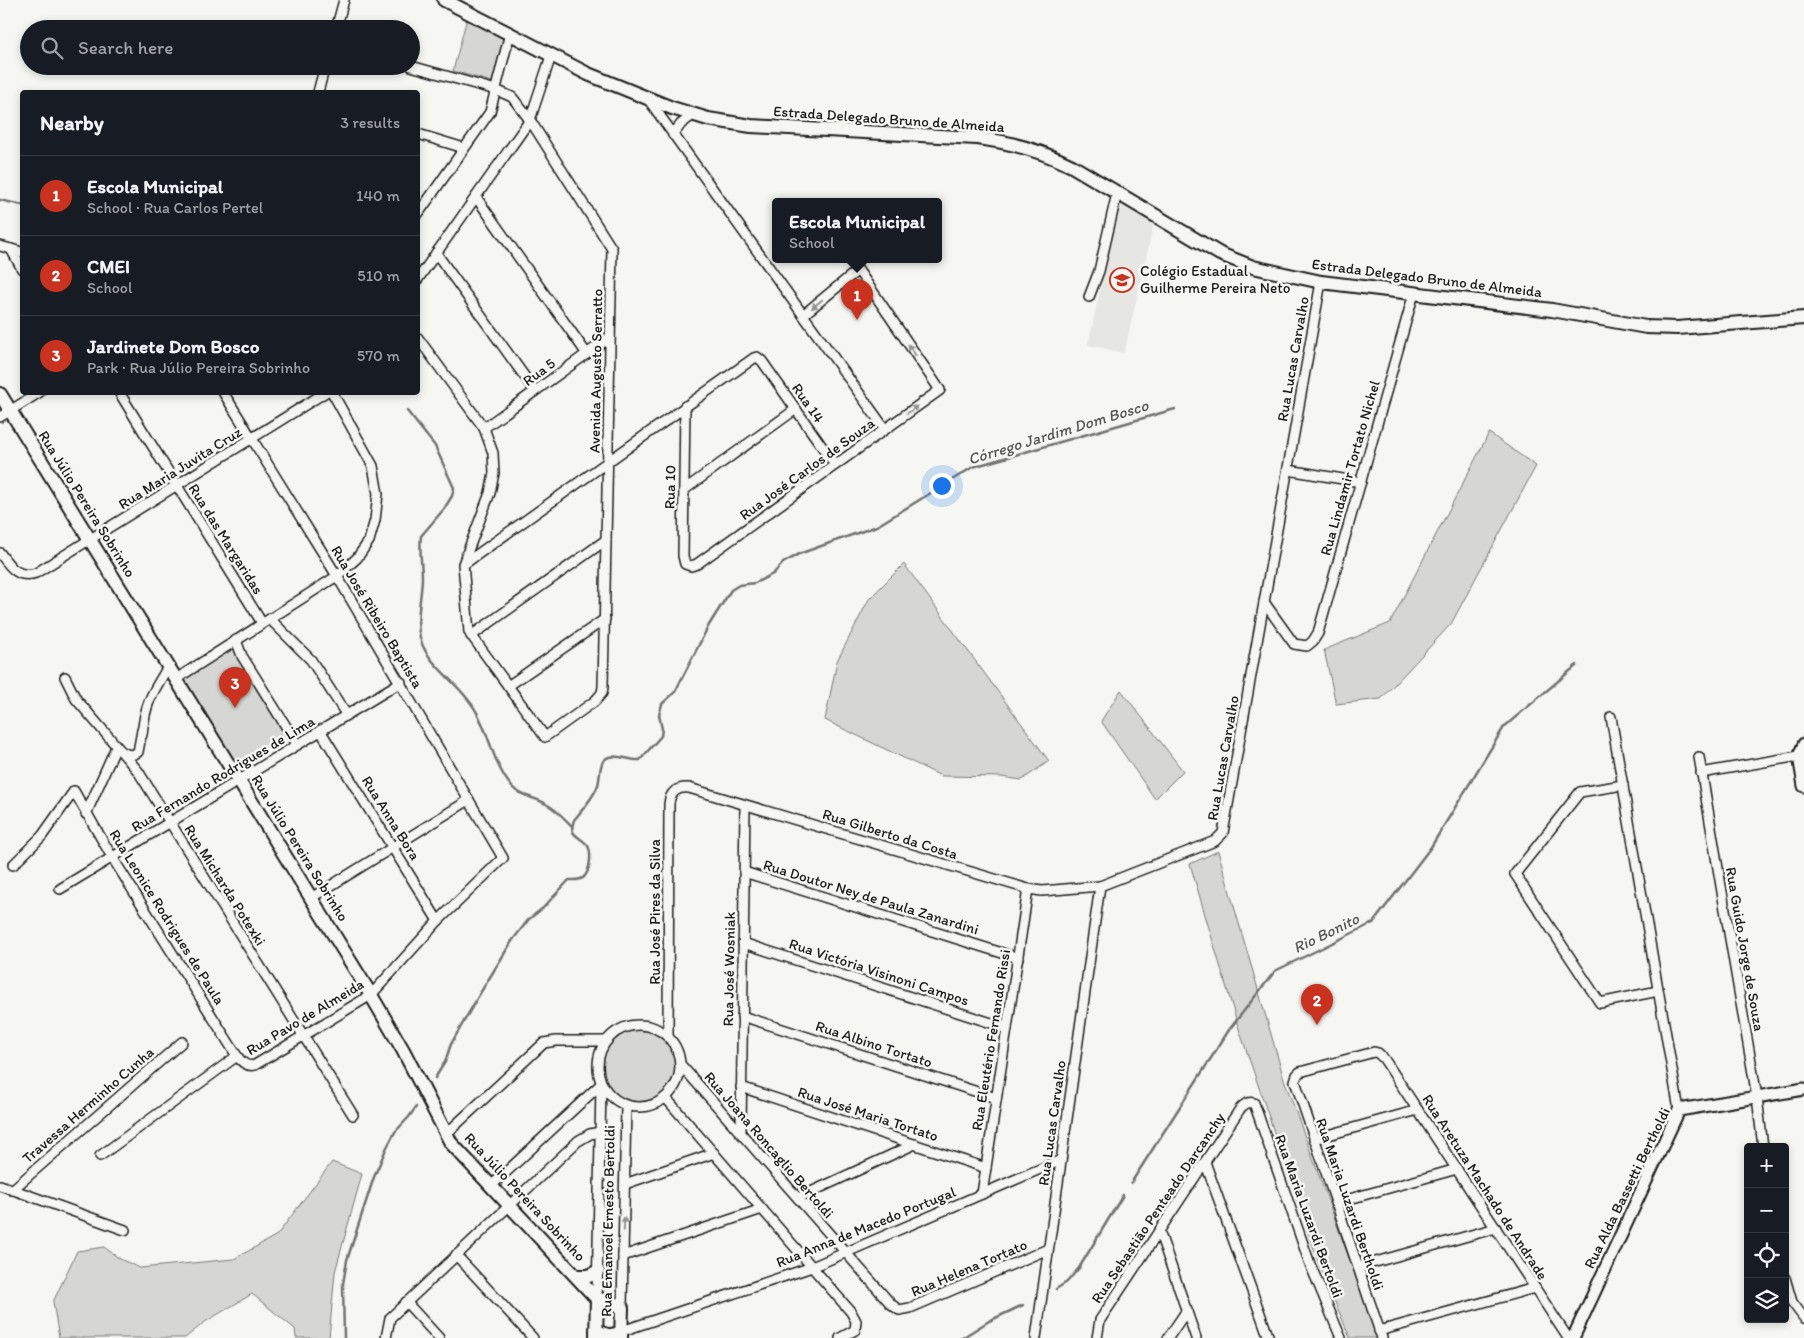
<!DOCTYPE html>
<html lang="en">
<head>
<meta charset="utf-8">
<style>
	:root { --surface:#171b24; --page:#242831; --text:#f1f3f6; --muted:#9ea1a6; --line:#363941; --accent:#c8321e }
	body { margin:0; font-family:Itim,sans-serif; background:var(--page); color:var(--text) }
	.controls { position:absolute; right:15px; bottom:15px; display:grid; overflow:hidden; border-radius:5px; box-shadow:0 2px 8px #0003 }
	.controls button { width:45px; height:45px; display:grid; place-items:center; padding:0; border:0; border-bottom:1px solid var(--line); background:var(--surface); color:var(--text); font:25px sans-serif }
	.you { position:absolute; left:941px; top:485px; width:18px; height:18px; margin:-12px; border:4px solid #fff; border-radius:50%; background:#1a73e8; box-shadow:0 0 0 8px #1a73e833 }
	.badge { display:grid; place-items:center; width:32px; height:32px; border-radius:50%; background:var(--accent); color:#fff; font-size:16px; font-weight:700 }
	.pin { position:absolute; translate:-50% -41px; filter:drop-shadow(0 1px 2px #0008) }
	.pin::after { content:''; position:absolute; top:26px; width:18px; height:15px; background:inherit; clip-path:polygon(0 0,100% 0,50% 100%) }
	.popup { position:absolute; left:772px; top:198px; width:170px; height:65px; box-sizing:border-box; display:grid; place-content:center; border-radius:5px; background:var(--surface); filter:drop-shadow(0 1px 4px #0005); font-size:16px; white-space:nowrap; color:var(--muted) }
	.popup b { font-size:19px; color:var(--text) }
	.popup::after { content:''; position:absolute; left:50%; top:100%; margin-left:-10px; border:10px solid transparent; border-top-color:var(--surface) }
	.list { margin:0; padding:0; list-style:none }
	h2 { display:flex; justify-content:space-between; align-items:center; height:65px; margin:0; padding:0 20px; font-size:21px }
	h2 small { font-size:16px; font-weight:400; color:var(--muted) }
	.list li { display:grid; grid-template-columns:32px 1fr auto; gap:15px; align-items:center; box-sizing:border-box; height:80px; padding:0 20px; border-top:1px solid var(--line) }
	.list b { display:block; font-size:19px; white-space:nowrap }
	.list p { margin:0; font-size:16px; white-space:nowrap; color:var(--muted) }
	.list em { font-size:16px; font-style:normal; color:var(--muted) }
	.icon { flex:none; width:28px; height:28px; fill:none; stroke:currentColor; stroke-width:2; stroke-linecap:round; stroke-linejoin:round }
	.map { position:relative; flex:none; width:1804px; height:1338px; overflow:hidden }
	.search { position:absolute; background:var(--surface); box-shadow:0 2px 8px #0003; left:20px; top:20px; width:400px; height:55px; display:flex; align-items:center; gap:12px; box-sizing:border-box; padding:0 18px; border-radius:28px; color:var(--muted); font-size:19px }
	.panel { position:absolute; background:var(--surface); box-shadow:0 2px 8px #0003; left:20px; top:90px; width:400px; height:305px; border-radius:5px }
	.map>svg:first-child { display:block }
	.built { fill:#e6e6e2 }
	.green { fill:#d6d6d2; stroke:#797977 }
	.lines { fill:none; stroke-linecap:round; stroke-linejoin:round }
	.stream { stroke:#727271; stroke-width:2.5 }
	.minor-casing { stroke:#1c1c1c; stroke-width:12 }
	.tertiary-casing { stroke:#1c1c1c; stroke-width:15 }
	.secondary-casing { stroke:#1c1c1c; stroke-width:16 }
	.minor { stroke:#f6f6f2; stroke-width:9 }
	.tertiary { stroke:#f6f6f2; stroke-width:11 }
	.secondary { stroke:#f6f6f2; stroke-width:12 }
	.oneway { fill:#949492 }
	.labels { text-anchor:middle; dominant-baseline:central; stroke-width:5; stroke-linejoin:round; paint-order:stroke }
	.street-label { font-size:15px; fill:#1c1c1c; stroke:#f6f6f2 }
	.poi-label { font-size:15px; fill:#1c1c1c; stroke:#f6f6f2; text-anchor:start }
	.water-label { font-size:16px; font-style:italic; fill:#565654; stroke:#f6f6f2 }
</style>
</head>
<body>
<div class="map">
<svg width="1804" height="1338" viewBox="0 0 1804 1338">
	<rect width="100%" height="100%" fill="#f6f6f2"/>
	<filter id="ink" filterUnits="userSpaceOnUse"><feTurbulence type="fractalNoise" baseFrequency=".02" numOctaves="2"/><feDisplacementMap in="SourceGraphic" scale="10" xChannelSelector="R" yChannelSelector="G"/><feConvolveMatrix kernelMatrix="1 2 1 2 8 2 1 2 1" color-interpolation-filters="sRGB"/></filter>
	<g filter="url(#ink)">
		<polygon class="built" points="1119,205 1154,223 1124,353 1088,345"/>
		<g class="green">
			<polygon points="467,18 504,37 492,82 453,71"/>
			<polygon points="1489,433 1536,466 1451,624 1381,699 1336,704 1324,650 1390,623"/>
			<polygon points="904,564 1049,761 1022,780 1001,777 941,776 825,720 837,661 869,599"/>
			<polygon points="233,647 288,735 235,768 181,680"/>
			<polygon points="1121,690 1183,771 1155,799 1101,721"/>
			<polygon points="1218,851 1284,1079 1378,1338 1350,1338 1318,1261 1238,1026 1190,864"/>
			<circle cx="639" cy="1066" r="36"/>
			<polygon points="332,1162 362,1174 335,1272 329,1338 296,1338 295,1329 252,1294 205,1322 185,1338 59,1338 53,1302 77,1251 104,1247 120,1259 140,1268 234,1259 277,1235"/>
		</g>
		<g class="lines">
			<g class="stream">
				<polyline points="0,200 22,205"/>
				<path d="M407,411L435,446L454,488L452,496L444,509L421,536C419,550 422,564 422,578C421,608 410,634 431,659C445,677 465,691 476,711C490,735 493,765 512,787C521,797 535,797 546,804C556,809 564,818 572,826"/>
				<path d="M435,1078L445,1062L451,1044L479,995L512,941L529,919L543,908L569,880C574,880 580,881 584,877C590,871 592,853 588,846C584,840 577,838 573,832C571,828 573,824 574,820C582,810 594,797 598,785C601,775 598,761 609,757C619,754 630,761 640,760L661,736L662,729L659,715L662,704L675,692L709,625L731,590L739,585L755,583L773,574L783,563L799,554L877,526L973,467L1175,409"/>
				<polyline points="1131,1183 1229,1030 1275,971 1373,923 1431,847 1504,727 1577,665"/>
				<polyline points="1056,1289 1067,1282 1079,1268 1123,1195"/>
				<polyline points="344,1338 343,1284 347,1260 374,1177 386,1149 395,1132 409,1117 416,1107"/>
				<polyline points="962,1338 989,1321 1023,1305"/>
			</g>
			<defs>
				<g id="minor">
					<polyline points="336,29 344,0"/>
					<polyline points="411,66 496,90 512,97 530,120 612,249 603,687 602,693 595,701 545,737 469,632 463,564 490,493 494,473 493,453 484,428 418,338"/>
					<polyline points="318,92 325,66"/>
					<polyline points="648,99 885,429"/>
					<polyline points="418,134 464,148"/>
					<polyline points="673,135 681,124 693,115"/>
					<polyline points="476,197 587,354"/>
					<polyline points="418,214 490,112 510,33"/>
					<polyline points="0,246 22,252"/>
					<polyline points="11,249 22,269"/>
					<polyline points="436,253 535,391"/>
					<polyline points="418,279 530,120 551,56"/>
					<polyline points="1089,297 1099,271 1117,193"/>
					<polyline points="119,392 262,623"/>
					<polyline points="685,406 683,556 685,564 691,566 697,564 940,390 858,270 803,315"/>
					<polyline points="0,417 40,392"/>
					<polyline points="484,428 610,337"/>
					<polyline points="1288,470 1361,482"/>
					<polyline points="684,490 796,409"/>
					<path d="M0,553C10,567 18,579 36,573L326,392"/>
					<polyline points="464,564 754,358 757,357 762,361 835,465"/>
					<polyline points="1264,602 1294,644 1307,646 1313,641 1318,633 1414,293"/>
					<polyline points="270,619 311,660 346,714"/>
					<polyline points="471,636 606,540"/>
					<polyline points="236,640 242,656 297,744"/>
					<polyline points="65,677 76,699 138,771 353,1115"/>
					<polyline points="176,679 337,576 357,558 369,541 375,520 378,494 373,466 332,392"/>
					<polyline points="508,686 605,619"/>
					<polyline points="1611,717 1679,1110"/>
					<polyline points="320,730 438,921"/>
					<path d="M142,735C145,703 152,693 168,667"/>
					<polyline points="1699,757 1757,1097 1763,1147"/>
					<polyline points="1701,773 1799,756 1804,757"/>
					<polyline points="1623,785 1580,792 1515,874 1600,1003 1658,991"/>
					<path d="M86,814L116,747C123,753 130,758 138,752L142,730"/>
					<polyline points="13,865 42,836 74,791 112,857 237,1056"/>
					<polyline points="744,872 1018,958"/>
					<polyline points="60,889 401,682"/>
					<polyline points="311,898 469,800"/>
					<polyline points="743,943 1007,1028"/>
					<polyline points="742,1016 996,1098"/>
					<circle cx="639" cy="1066" r="41"/>
					<path d="M668,1036L669,804C670,792 677,787 689,788L1028,889L1042,891L1100,886"/>
					<polyline points="680,1064 891,1304 899,1310 910,1308 1048,1249"/>
					<polyline points="741,1087 986,1168"/>
					<polyline points="666,1098 851,1312 856,1321 855,1330 840,1338"/>
					<polyline points="741,1133 745,805"/>
					<polyline points="446,1134 544,1043 556,1041 605,1041"/>
					<polyline points="1314,1139 1418,1110"/>
					<path d="M100,1156L237,1056C242,1063 247,1067 255,1065L371,995L438,921L503,858L337,576L223,392"/>
					<polyline points="1205,1162 1269,1338"/>
					<polyline points="625,1184 714,1153"/>
					<polyline points="0,1185 125,1230"/>
					<polyline points="491,1186 601,1084"/>
					<polyline points="12,1190 182,1042"/>
					<polyline points="982,1194 1028,889"/>
					<polyline points="798,1198 915,1144"/>
					<polyline points="1335,1203 1457,1169"/>
					<polyline points="1159,1231 1196,1338"/>
					<polyline points="456,1255 533,1338"/>
					<polyline points="623,1256 762,1209"/>
					<polyline points="1358,1267 1496,1228"/>
					<polyline points="1785,1278 1792,1302 1804,1318"/>
					<polyline points="597,1299 601,1084"/>
					<polyline points="406,1302 439,1338"/>
					<polyline points="622,1308 626,1106"/>
					<polyline points="622,1331 812,1267 1061,1160"/>
					<polyline points="1379,1331 1535,1288"/>
					<polyline points="386,1338 390,1318 578,1141 590,1134 600,1132"/>
					<polyline points="1036,1338 1100,886 1215,841 1223,833 1321,282"/>
					<path d="M1097,1338L1100,1320L1240,1109C1244,1104 1248,1101 1254,1103L1310,1264L1341,1338"/>
					<polyline points="1168,1338 1187,1310"/>
					<polyline points="1382,1338 1295,1081 1297,1075 1300,1072 1374,1052 1378,1053 1384,1059 1568,1338"/>
				</g>
				<g id="tertiary">
					<polyline points="1804,744 1799,756 1804,786"/>
					<polyline points="1573,1338 1679,1110 1804,1089"/>
				</g>
				<g id="secondary">
					<path d="M444,0L588,74L672,108L708,119L751,126L977,138C1010,142 1042,151 1072,166L1220,254L1253,267L1321,282L1552,310L1646,327L1677,328L1804,318"/>
					<polyline points="0,394 371,995 403,1050 451,1143 597,1299"/>
					<polyline points="576,1276 589,1276 598,1271"/>
					<polyline points="597,1299 609,1301 622,1308 621,1338"/>
					<path d="M596,1330C606,1336 612,1337 622,1331"/>
					<polyline points="596,1338 597,1299"/>
				</g>
			</defs>
			<use href="#minor" class="minor-casing"/>
			<use href="#tertiary" class="tertiary-casing"/>
			<use href="#secondary" class="secondary-casing"/>
			<use href="#minor" class="minor"/>
			<use href="#tertiary" class="tertiary"/>
			<use href="#secondary" class="secondary"/>
		</g>
		<defs><path id="oneway-solid" d="M-6-.8H1V-3.2L6.5 0L1 3.2V.8H-6Z" transform="scale(1.25)"/></defs>
		<g class="oneway">
			<use href="#oneway-solid" transform="translate(817 304) rotate(140)"/>
			<use href="#oneway-solid" transform="translate(912 350) rotate(-124)"/>
			<use href="#oneway-solid" transform="translate(912 410) rotate(-36)"/>
			<use href="#oneway-solid" transform="translate(624 1224) rotate(-89)"/>
		</g>
	</g>
	<defs>
		<symbol id="school-ring" viewBox="-11 -11 22 22"><circle r="9.5" fill="#f6f6f2" stroke="#c8321e" stroke-width="1.5"/><path d="M0-5L7-2L0 1L-7-2ZM-4 1L0 2.5L4 1V4Q0 6-4 4Z" fill="#c8321e"/></symbol>
	</defs>
	<g fill-rule="evenodd">
		<use href="#school-ring" x="1108" y="266" width="28" height="28"/>
	</g>
	<g class="labels">
		<g class="street-label">
			<text transform="translate(889 119) rotate(4)">Estrada Delegado Bruno de Almeida</text>
			<text transform="translate(1427 278) rotate(7)">Estrada Delegado Bruno de Almeida</text>
			<text transform="translate(1293 359) rotate(-80)">Rua Lucas Carvalho</text>
			<text transform="translate(596 371) rotate(-89)">Avenida Augusto Serratto</text>
			<text transform="translate(539 372) rotate(-36)">Rua 5</text>
			<text transform="translate(808 403) rotate(55)">Rua 14</text>
			<text transform="translate(180 468) rotate(-32)">Rua Maria Juvita Cruz</text>
			<text transform="translate(1350 468) rotate(-74)">Rua Lindamir Tortato Nichel</text>
			<text transform="translate(807 469) rotate(-36)">Rua José Carlos de Souza</text>
			<text transform="translate(670 487) rotate(-89)">Rua 10</text>
			<text transform="translate(87 504) rotate(58)">Rua Júlio Pereira Sobrinho</text>
			<text transform="translate(226 539) rotate(58)">Rua das Margaridas</text>
			<text transform="translate(377 617) rotate(59)">Rua José Ribeiro Baptista</text>
			<text transform="translate(1223 758) rotate(-80)">Rua Lucas Carvalho</text>
			<text transform="translate(223 774) rotate(-31)">Rua Fernando Rodrigues de Lima</text>
			<text transform="translate(391 818) rotate(58)">Rua Anna Bora</text>
			<text transform="translate(890 834) rotate(17)">Rua Gilberto da Costa</text>
			<text transform="translate(300 848) rotate(58)">Rua Júlio Pereira Sobrinho</text>
			<text transform="translate(225 885) rotate(58)">Rua Micharda Potexki</text>
			<text transform="translate(871 897) rotate(17)">Rua Doutor Ney de Paula Zanardini</text>
			<text transform="translate(655 912) rotate(-90)">Rua José Pires da Silva</text>
			<text transform="translate(167 917) rotate(58)">Rua Leonice Rodrigues de Paula</text>
			<text transform="translate(1745 949) rotate(80)">Rua Guido Jorge de Souza</text>
			<text transform="translate(729 969) rotate(-89)">Rua José Wosniak</text>
			<text transform="translate(879 972) rotate(18)">Rua Victória Visinoni Campos</text>
			<text transform="translate(305 1017) rotate(-31)">Rua Pavo de Almeida</text>
			<text transform="translate(991 1040) rotate(-81)">Rua Eleutério Fernando Rissi</text>
			<text transform="translate(874 1044) rotate(18)">Rua Albino Tortato</text>
			<text transform="translate(88 1105) rotate(-41)">Travessa Herminho Cunha</text>
			<text transform="translate(868 1114) rotate(18)">Rua José Maria Tortato</text>
			<text transform="translate(1052 1123) rotate(-82)">Rua Lucas Carvalho</text>
			<text transform="translate(769 1145) rotate(49)">Rua Joana Roncaglio Bertoldi</text>
			<text transform="translate(1485 1187) rotate(57)">Rua Aretuza Machado de Andrade</text>
			<text transform="translate(1627 1188) rotate(-64)">Rua Alda Bassetti Bertholdi</text>
			<text transform="translate(525 1197) rotate(47)">Rua Júlio Pereira Sobrinho</text>
			<text transform="translate(1350 1204) rotate(71)">Rua Maria Luzardi Bertholdi</text>
			<text transform="translate(1158 1208) rotate(-56)">Rua Sebastião Penteado Darcanchy</text>
			<text transform="translate(1309 1216) rotate(70)">Rua Maria Luzardi Bertoldi</text>
			<text transform="translate(608 1221) rotate(-89)">Rua Emanoel Ernesto Bertoldi</text>
			<text transform="translate(866 1227) rotate(-22)">Rua Anna de Macedo Portugal</text>
			<text transform="translate(969 1268) rotate(-23)">Rua Helena Tortato</text>
		</g>
		<g class="poi-label">
			<text x="1140" y="271">Colégio Estadual<tspan x="1140" dy="17">Guilherme Pereira Neto</tspan></text>
		</g>
		<g class="water-label">
			<text transform="translate(1058 432) rotate(-17)">Córrego Jardim Dom Bosco</text>
			<text transform="translate(1326 933) rotate(-26)">Rio Bonito</text>
		</g>
	</g>
</svg>
<div class="controls">
<button>+</button>
<button>−</button>
<button><svg class="icon" aria-label="locate" viewBox="0 0 24 24"><circle cx="12" cy="12" r="6"/><path d="M12 2v4M12 18v4M2 12h4M18 12h4"/></svg></button>
<button><svg class="icon" aria-label="layers" viewBox="0 0 24 24"><path d="M12 4l9 5-9 5-9-5zM3 14l9 5 9-5"/></svg></button>
</div>
<div class="you"></div>
<div class="pin badge" style="left:857px;top:320px">1</div>
<div class="popup"><b>Escola Municipal</b>School</div>
<div class="pin badge" style="left:1317px;top:1025px">2</div>
<div class="pin badge" style="left:235px;top:708px">3</div>
<div class="search"><svg class="icon" aria-label="search" viewBox="0 0 24 24"><circle cx="10" cy="10" r="6"/><path d="M15 15l6 6"/></svg>Search here</div>
<section class="panel">
<h2>Nearby<small>3 results</small></h2>
<ul class="list">
<li><span class="badge">1</span><div><b>Escola Municipal</b><p>School · Rua Carlos Pertel</p></div><em>140 m</em></li>
<li><span class="badge">2</span><div><b>CMEI</b><p>School</p></div><em>510 m</em></li>
<li><span class="badge">3</span><div><b>Jardinete Dom Bosco</b><p>Park · Rua Júlio Pereira Sobrinho</p></div><em>570 m</em></li>
</ul>
</section>
</div>
</body>
</html>
